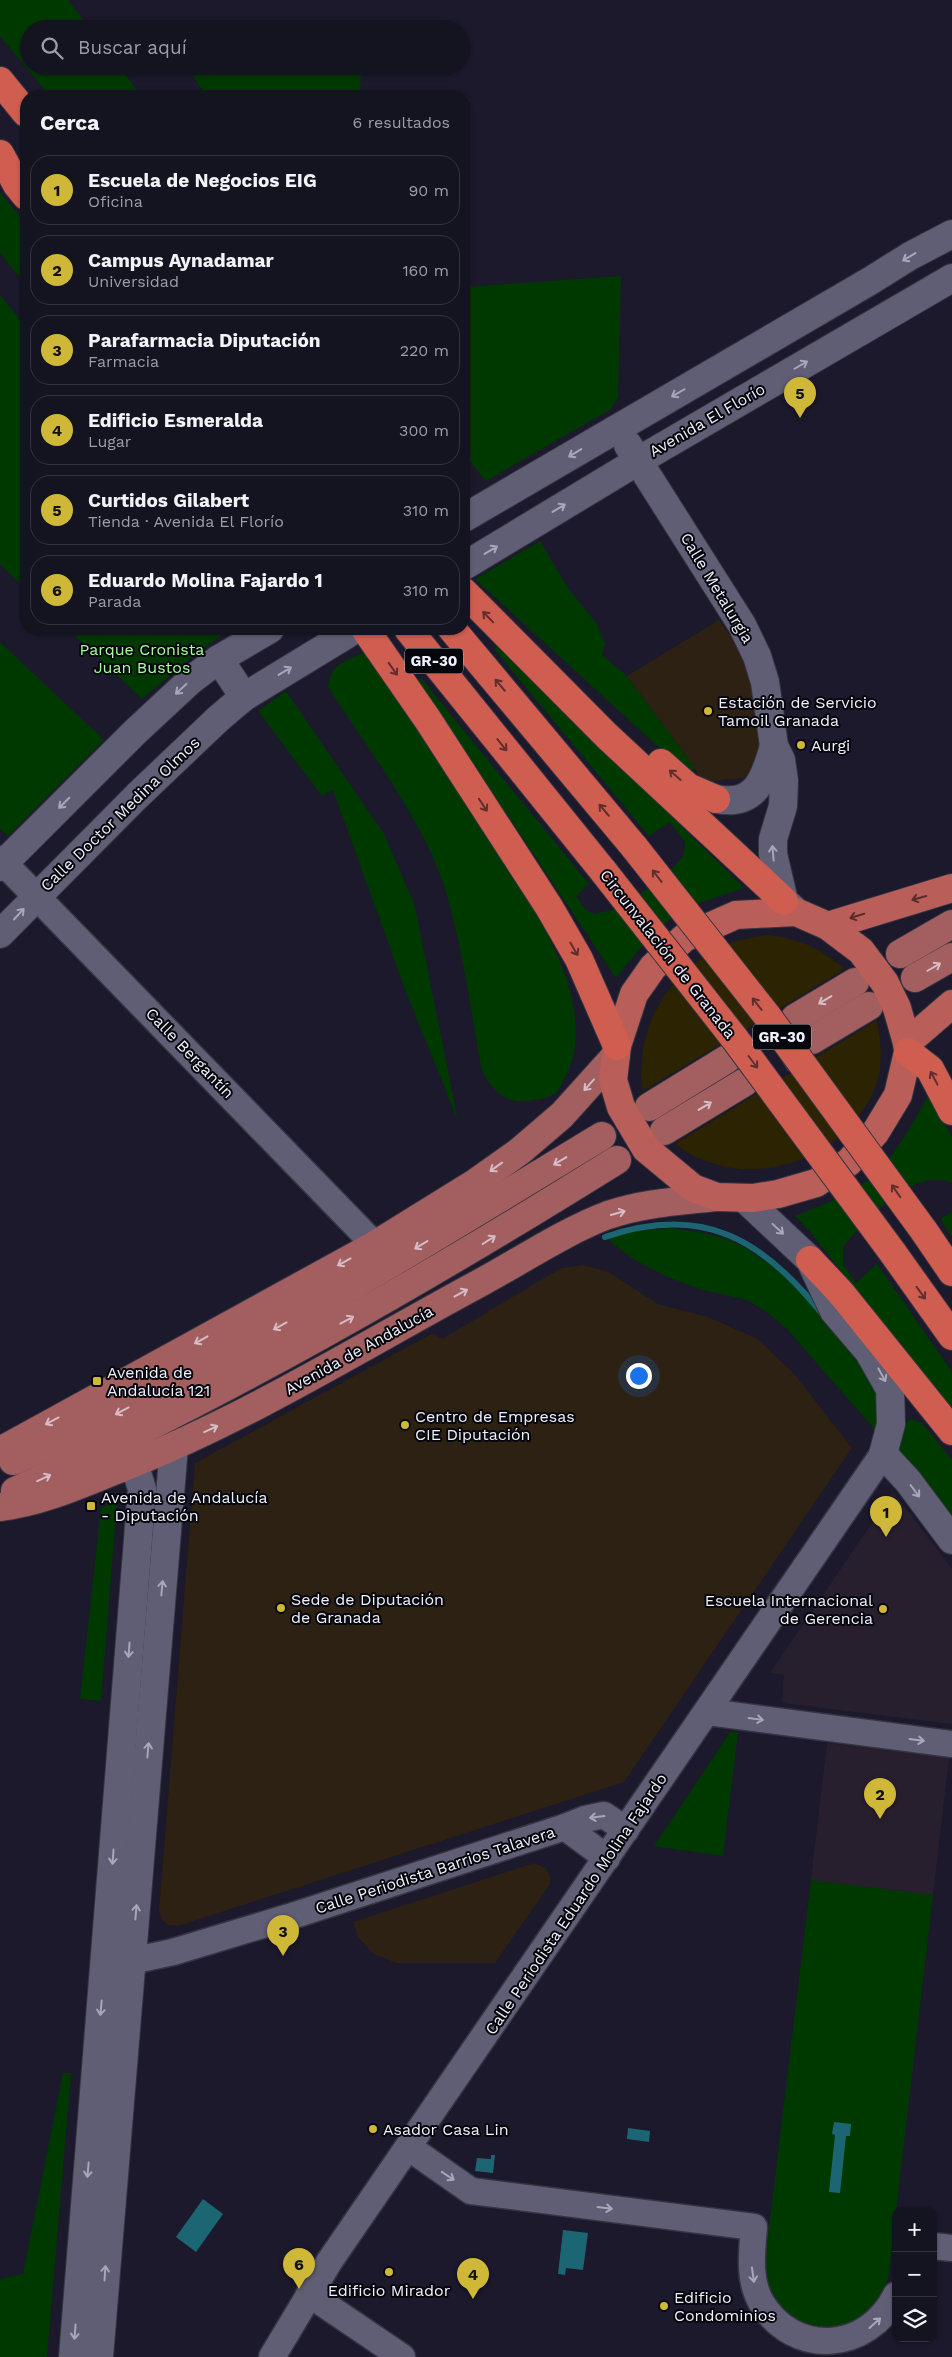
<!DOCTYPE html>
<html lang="es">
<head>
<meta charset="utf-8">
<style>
	:root { --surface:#141320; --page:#21202d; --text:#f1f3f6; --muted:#9d9ea5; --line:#33323e; --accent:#cfb837 }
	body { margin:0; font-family:"Work Sans",sans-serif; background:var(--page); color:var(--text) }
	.controls { position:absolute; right:15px; bottom:15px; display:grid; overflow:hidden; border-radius:10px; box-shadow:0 1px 4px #0004 }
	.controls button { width:45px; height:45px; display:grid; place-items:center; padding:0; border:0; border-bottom:1px solid var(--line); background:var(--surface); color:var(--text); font:25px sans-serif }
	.you { position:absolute; left:638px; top:1375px; width:18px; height:18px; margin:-12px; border:4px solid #fff; border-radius:50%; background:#1a73e8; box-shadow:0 0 0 8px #1a73e833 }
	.badge { display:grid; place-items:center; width:32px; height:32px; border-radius:50%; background:var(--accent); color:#111; font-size:16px; font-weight:700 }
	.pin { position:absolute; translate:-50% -41px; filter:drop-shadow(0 1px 2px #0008) }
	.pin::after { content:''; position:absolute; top:26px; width:18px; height:15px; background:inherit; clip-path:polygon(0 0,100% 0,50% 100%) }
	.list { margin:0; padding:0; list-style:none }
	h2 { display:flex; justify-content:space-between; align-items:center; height:65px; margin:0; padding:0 20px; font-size:21px }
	h2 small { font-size:16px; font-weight:400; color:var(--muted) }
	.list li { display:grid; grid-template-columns:32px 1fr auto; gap:15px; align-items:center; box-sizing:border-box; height:70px; margin:0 10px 10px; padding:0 10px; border:1px solid var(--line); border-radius:20px }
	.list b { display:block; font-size:19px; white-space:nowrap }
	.list p { margin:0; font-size:16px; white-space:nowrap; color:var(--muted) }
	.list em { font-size:16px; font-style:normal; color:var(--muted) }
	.icon { flex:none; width:28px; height:28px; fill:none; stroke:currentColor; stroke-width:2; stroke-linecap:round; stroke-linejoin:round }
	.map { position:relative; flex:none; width:952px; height:2357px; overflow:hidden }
	.search { position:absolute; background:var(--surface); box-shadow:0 1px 4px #0004; left:20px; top:20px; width:450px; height:55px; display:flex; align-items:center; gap:12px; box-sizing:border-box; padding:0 18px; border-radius:28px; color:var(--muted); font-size:19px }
	.panel { position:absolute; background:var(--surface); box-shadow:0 1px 4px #0004; left:20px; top:90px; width:450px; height:545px; border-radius:20px }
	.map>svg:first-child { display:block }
	.commercial { fill:#2c2112 }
	.education { fill:#281f2e }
	.green { fill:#003900 }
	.sand { fill:#2b2302 }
	.water { fill:#1c6673 }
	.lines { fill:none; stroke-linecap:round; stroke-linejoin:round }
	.stream { stroke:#1c6673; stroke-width:6 }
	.primary-tunnel { stroke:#3b394a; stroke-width:28; stroke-dasharray:28 14; stroke-linecap:butt }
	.tertiary-casing { stroke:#353442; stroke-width:29 }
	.secondary-casing { stroke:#353442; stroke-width:30 }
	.primary-casing { stroke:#353442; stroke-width:30 }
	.trunk-casing { stroke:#353442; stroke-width:30 }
	.motorway-casing { stroke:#353442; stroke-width:30 }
	.tertiary { stroke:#605e74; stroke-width:26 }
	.secondary { stroke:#605e74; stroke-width:28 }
	.primary { stroke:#a35e5f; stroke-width:28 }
	.trunk { stroke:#b95e58; stroke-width:28 }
	.motorway { stroke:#cf5e51; stroke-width:28 }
	.motorway-bridge-casing { stroke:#353442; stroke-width:30; stroke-linecap:butt }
	.motorway-bridge { stroke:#cf5e51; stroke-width:28 }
	.oneway { stroke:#a8a6b8 }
	.oneway2 { stroke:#602e2c }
	.oneway3 { stroke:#572e2f }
	.oneway4 { stroke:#d5bcc5 }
	.poi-dot { fill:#cfb837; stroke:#06060d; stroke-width:2 }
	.labels { text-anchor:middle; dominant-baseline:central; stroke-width:4; stroke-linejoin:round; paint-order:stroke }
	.shield { fill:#06060d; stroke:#aaa9b4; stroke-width:1 }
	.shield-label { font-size:15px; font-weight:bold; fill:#f0effc }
	.street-label { font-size:16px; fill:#f0effc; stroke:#06060d }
	.park-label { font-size:16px; fill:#a7fd9e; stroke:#06060d }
	.poi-label { font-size:16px; fill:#f0effc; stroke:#06060d; text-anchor:start }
</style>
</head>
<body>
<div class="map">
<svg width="952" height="2357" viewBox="0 0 952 2357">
	<rect width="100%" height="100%" fill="#1b192b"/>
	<g class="commercial">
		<polygon points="719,620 754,669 770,745 752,777 702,782 695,768 627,676"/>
		<polygon points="583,1265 609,1272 658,1304 708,1317 758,1339 796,1376 852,1448 624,1782 178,1926 168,1925 162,1920 159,1910 195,1463 433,1333 442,1339 561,1268"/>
		<polygon points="534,1863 546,1868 551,1878 550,1884 495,1963 396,1963 374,1954 358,1937 353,1922"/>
	</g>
	<g class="education">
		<polygon points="893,1492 952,1569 952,1724 782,1703 784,1675 770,1673"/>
		<polygon points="827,1743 949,1758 933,1895 811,1880"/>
	</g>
	<g class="green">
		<polygon points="0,0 68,0 90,29 29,29 29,66 119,66 141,96 50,96 0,36"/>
		<polygon points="187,66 361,66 360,96 206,96"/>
		<polygon points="0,192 26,224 26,285 0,253"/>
		<polygon points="621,276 618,397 611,409 486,481 464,454 464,287"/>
		<polygon points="0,295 26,327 26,589 0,564"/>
		<polygon points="540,541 568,588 596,623 605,643 602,655 627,676 695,768 691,773 677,764 475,579"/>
		<polygon points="68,629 230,629 194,655 142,699"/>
		<polygon points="0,642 104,740 8,836 0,829"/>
		<path d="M499,645L744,888C721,896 692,903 672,918C650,934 633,957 616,978L418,680L421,678L589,884L576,896L586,910L595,914L624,907L675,866L684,854L685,842L670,822L649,836L494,649Z"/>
		<path d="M370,650C409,710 447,771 486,831C515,878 552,931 568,984C577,1014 581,1051 564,1079C562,1083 560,1089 557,1092C549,1098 538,1100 528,1101C505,1104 492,1090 482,1071C469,1004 459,909 429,849C402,792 362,740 328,687C330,662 349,660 370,650Z"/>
		<polygon points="286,691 384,834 415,906 458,1121 406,992 333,790 322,796 258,711"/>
		<path d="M929,1094L952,1137V1183C916,1165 864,1221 843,1247V1264L856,1283L877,1264L952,1372V1413L812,1234L795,1216C819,1206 846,1197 867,1181C895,1159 912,1124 929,1094Z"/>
		<polygon points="952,1212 952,1237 940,1219"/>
		<path d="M671,1228C692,1231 714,1233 734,1242C797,1272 838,1339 880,1391L877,1432L787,1329L768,1313L747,1300L699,1289L663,1275L630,1257L607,1239L633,1231Z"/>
		<polygon points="911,1419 922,1423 952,1460 952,1528 893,1450 903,1426"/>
		<polygon points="117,1501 101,1701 80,1699 101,1508"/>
		<polygon points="731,1731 738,1732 723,1856 654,1846"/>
		<polygon points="811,1880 933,1895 888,2280 879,2301 865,2316 833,2330 811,2328 792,2320 767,2291 764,2269"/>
		<polygon points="63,2073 71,2073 47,2357 0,2357 0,2279 23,2274"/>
	</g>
	<g class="sand">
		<path d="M769,935C802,939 819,948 845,969L643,1091C640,1081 641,1070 642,1060C645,1011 679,966 725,945C739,939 754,937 769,935Z"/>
		<path d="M877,1020C881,1043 884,1066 875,1088C844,1165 741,1195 675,1144Z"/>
	</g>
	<g class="water">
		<polygon points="834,2122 851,2124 850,2136 846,2136 840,2193 829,2192 835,2135 832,2134"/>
		<polygon points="628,2128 650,2131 649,2142 627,2139"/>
		<polygon points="491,2155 495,2155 493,2173 475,2171 477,2158 491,2159"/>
		<polygon points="203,2199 223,2214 196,2252 176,2237"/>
		<polygon points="563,2230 588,2233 583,2270 566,2268 565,2275 558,2274"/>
	</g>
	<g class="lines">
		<path class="stream" d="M605,1237C702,1204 762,1238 823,1315"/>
		<g class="primary-tunnel">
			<polyline points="727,1059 795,1018"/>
			<polyline points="745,1082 812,1040"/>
		</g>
		<defs>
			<g id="tertiary">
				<polyline points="0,859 375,1245"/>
				<polyline points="708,1712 952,1744"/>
				<polyline points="565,1827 607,1858"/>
				<polyline points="131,1961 173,1952 289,1917 565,1827 585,1819 604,1815 626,1830"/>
				<path d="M408,2147L471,2191L754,2227C752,2252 748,2279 761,2302C793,2357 868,2353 896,2295"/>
				<polyline points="933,2246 952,2248"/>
				<polyline points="309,2294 402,2357"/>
				<polyline points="272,2357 329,2262 883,1454"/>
			</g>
			<g id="secondary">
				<polyline points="628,445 742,625 757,656 765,682 774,746 781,760 784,781 783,806 773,839 773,854 784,901 792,908"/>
				<polyline points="464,518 870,281 910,256 952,234"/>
				<polyline points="464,566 638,461 952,278"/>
				<polyline points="219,659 244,697"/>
				<path d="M716,799C756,807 765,778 774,746"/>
				<polyline points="0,867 135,732 191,680 219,659 270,629"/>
				<polyline points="0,934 137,796 219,718 244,697 349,633"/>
				<polyline points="744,1198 810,1260 834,1311 869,1352 890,1389 891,1424 883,1454 908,1481 952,1540"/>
				<polyline points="73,2357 142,1489 134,1463"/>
				<polyline points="99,2357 174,1446"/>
			</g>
			<g id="primary">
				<polyline points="900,954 952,924"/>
				<polyline points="915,978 952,957"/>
				<polyline points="795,1018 855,982"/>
				<polyline points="812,1040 869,1006"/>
				<polyline points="649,1107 727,1059"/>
				<polyline points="664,1131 745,1082"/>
				<polyline points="0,1451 375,1245 475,1183 520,1151 562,1115 616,1055"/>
				<path d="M13,1461C45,1447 78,1433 109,1418C279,1335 440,1234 602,1136"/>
				<path d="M15,1491C223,1396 423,1281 617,1160"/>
				<path d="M0,1507C43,1502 83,1483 124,1467C248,1418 361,1347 478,1284C519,1262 565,1231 608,1215C643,1203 680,1201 717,1197"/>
			</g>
			<g id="trunk">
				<polygon points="796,912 828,926 861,951 885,983 897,1008 907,1043 908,1052 898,1095 875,1133 849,1162 816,1183 778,1194 753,1198 717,1197 693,1188 646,1149 621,1107 613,1080 617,1046 634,994 653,967 684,938 736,915"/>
				<polyline points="828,926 952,888"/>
				<polyline points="907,1043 952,1004"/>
			</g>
			<g id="motorway">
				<polyline points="0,81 26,113"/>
				<polyline points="0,154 17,185 26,196"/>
				<polyline points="464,592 607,736 784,901"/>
				<polyline points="365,629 428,720 549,907 579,959 617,1046"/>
				<polyline points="408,629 604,872"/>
				<polyline points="452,629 635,848"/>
				<polyline points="661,763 688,787 716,799"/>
				<polyline points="908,1052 930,1069 952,1111"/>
				<polyline points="924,1231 952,1272"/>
				<polyline points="893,1253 952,1336"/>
				<polyline points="810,1260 841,1293 952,1431"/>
			</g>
		</defs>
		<use href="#tertiary" class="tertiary-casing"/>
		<use href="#secondary" class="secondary-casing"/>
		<use href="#primary" class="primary-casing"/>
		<use href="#trunk" class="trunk-casing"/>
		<use href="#motorway" class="motorway-casing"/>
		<use href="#tertiary" class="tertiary"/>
		<use href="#secondary" class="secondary"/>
		<use href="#primary" class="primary"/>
		<use href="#trunk" class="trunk"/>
		<use href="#motorway" class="motorway"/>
		<defs>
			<g id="motorway-bridge">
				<polyline points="635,848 768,1017 924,1231"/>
				<polyline points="604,872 735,1039 893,1253"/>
			</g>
		</defs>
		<use href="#motorway-bridge" class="motorway-bridge-casing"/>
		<use href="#motorway-bridge" class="motorway-bridge"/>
	</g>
	<defs><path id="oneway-shaft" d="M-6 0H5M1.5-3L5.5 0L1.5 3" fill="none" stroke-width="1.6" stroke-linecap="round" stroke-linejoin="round" transform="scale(1.25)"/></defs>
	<g class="oneway">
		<use href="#oneway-shaft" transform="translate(909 257) rotate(149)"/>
		<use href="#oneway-shaft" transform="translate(801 365) rotate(-30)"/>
		<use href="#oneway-shaft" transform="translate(678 393) rotate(150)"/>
		<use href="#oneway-shaft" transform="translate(575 453) rotate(149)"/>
		<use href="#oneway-shaft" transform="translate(559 508) rotate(-31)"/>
		<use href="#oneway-shaft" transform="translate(491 550) rotate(-31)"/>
		<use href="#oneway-shaft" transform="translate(285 671) rotate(-31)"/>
		<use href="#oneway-shaft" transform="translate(181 689) rotate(137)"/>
		<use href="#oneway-shaft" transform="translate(64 803) rotate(135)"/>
		<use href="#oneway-shaft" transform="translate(773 853) rotate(-95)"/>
		<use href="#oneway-shaft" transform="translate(19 914) rotate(-47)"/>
		<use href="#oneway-shaft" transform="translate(778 1229) rotate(43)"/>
		<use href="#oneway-shaft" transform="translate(882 1375) rotate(61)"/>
		<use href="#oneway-shaft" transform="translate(915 1491) rotate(53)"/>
		<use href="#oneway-shaft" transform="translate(162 1588) rotate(-85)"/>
		<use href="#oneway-shaft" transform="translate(129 1650) rotate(94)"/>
		<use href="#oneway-shaft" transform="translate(756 1719) rotate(8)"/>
		<use href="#oneway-shaft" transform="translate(917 1740) rotate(7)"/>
		<use href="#oneway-shaft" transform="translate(148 1750) rotate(-85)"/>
		<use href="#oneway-shaft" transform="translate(597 1817) rotate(173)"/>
		<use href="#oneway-shaft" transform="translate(113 1857) rotate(94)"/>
		<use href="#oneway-shaft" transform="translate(136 1912) rotate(-85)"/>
		<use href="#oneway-shaft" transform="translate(101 2008) rotate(95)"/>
		<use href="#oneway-shaft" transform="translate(88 2170) rotate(95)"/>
		<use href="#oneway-shaft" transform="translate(448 2176) rotate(34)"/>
		<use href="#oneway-shaft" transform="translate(605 2208) rotate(7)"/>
		<use href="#oneway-shaft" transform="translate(105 2273) rotate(-86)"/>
		<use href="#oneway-shaft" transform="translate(753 2275) rotate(82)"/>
		<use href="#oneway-shaft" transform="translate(875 2323) rotate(-42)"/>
		<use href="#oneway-shaft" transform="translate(75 2332) rotate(94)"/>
	</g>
	<g class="oneway2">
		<use href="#oneway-shaft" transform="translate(488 617) rotate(-134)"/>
		<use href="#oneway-shaft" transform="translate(393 669) rotate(55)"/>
		<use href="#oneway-shaft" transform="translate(500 685) rotate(-130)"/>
		<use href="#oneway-shaft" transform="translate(502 745) rotate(51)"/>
		<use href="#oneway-shaft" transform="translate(675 775) rotate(-139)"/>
		<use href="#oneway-shaft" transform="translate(483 805) rotate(57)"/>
		<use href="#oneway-shaft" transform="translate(604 810) rotate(-130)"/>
		<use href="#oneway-shaft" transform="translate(657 876) rotate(-128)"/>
		<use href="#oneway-shaft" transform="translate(574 949) rotate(60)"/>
		<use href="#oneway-shaft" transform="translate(757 1004) rotate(-128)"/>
		<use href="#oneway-shaft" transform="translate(753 1062) rotate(53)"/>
		<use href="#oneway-shaft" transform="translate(934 1078) rotate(-118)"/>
		<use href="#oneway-shaft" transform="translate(896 1191) rotate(-125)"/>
		<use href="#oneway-shaft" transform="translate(921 1293) rotate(54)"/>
	</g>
	<g class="oneway3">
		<use href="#oneway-shaft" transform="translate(919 898) rotate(164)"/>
		<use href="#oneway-shaft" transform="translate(857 916) rotate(163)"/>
	</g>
	<g class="oneway4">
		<use href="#oneway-shaft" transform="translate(934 967) rotate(-30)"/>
		<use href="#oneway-shaft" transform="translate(825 1000) rotate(149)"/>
		<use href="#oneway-shaft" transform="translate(589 1085) rotate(132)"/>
		<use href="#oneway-shaft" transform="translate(705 1106) rotate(-31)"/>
		<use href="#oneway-shaft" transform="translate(560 1161) rotate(149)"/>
		<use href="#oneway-shaft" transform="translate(496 1167) rotate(144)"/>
		<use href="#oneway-shaft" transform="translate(618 1213) rotate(-16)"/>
		<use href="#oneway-shaft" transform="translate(489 1240) rotate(-32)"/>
		<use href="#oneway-shaft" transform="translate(421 1245) rotate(149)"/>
		<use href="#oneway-shaft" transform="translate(344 1262) rotate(151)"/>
		<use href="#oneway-shaft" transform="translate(461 1293) rotate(-29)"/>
		<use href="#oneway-shaft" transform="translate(347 1320) rotate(-28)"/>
		<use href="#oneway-shaft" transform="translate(280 1326) rotate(151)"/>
		<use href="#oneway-shaft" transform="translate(201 1340) rotate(151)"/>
		<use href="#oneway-shaft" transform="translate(122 1411) rotate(152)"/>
		<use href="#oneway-shaft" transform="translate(52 1421) rotate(152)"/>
		<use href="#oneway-shaft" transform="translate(211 1429) rotate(-25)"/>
		<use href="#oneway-shaft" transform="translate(44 1478) rotate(-25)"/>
	</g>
	<g class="poi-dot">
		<circle cx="708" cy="711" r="5"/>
		<circle cx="801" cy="745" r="5"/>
		<rect x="92" y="1376" width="10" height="10" rx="2.5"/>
		<circle cx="405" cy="1425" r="5"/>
		<rect x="86" y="1501" width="10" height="10" rx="2.5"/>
		<circle cx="281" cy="1608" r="5"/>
		<circle cx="883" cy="1609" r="5"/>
		<circle cx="373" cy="2129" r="5"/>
		<circle cx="389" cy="2272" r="5"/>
		<circle cx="664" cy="2306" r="5"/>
	</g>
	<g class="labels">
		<g class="shield">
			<rect x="405" y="648.5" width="58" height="25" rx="4"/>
			<rect x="753" y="1024.5" width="58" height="25" rx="4"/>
		</g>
		<g class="shield-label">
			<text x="434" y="661">GR-30</text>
			<text x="782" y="1037">GR-30</text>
		</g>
		<g class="street-label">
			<text transform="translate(707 420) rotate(-30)">Avenida El Florío</text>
			<text transform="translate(717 588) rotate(59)">Calle Metalurgia</text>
			<text transform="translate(120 814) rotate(-44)">Calle Doctor Medina Olmos</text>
			<text transform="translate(668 954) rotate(52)">Circunvalación de Granada</text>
			<text transform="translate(190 1053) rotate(46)">Calle Bergantín</text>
			<text transform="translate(359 1350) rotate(-29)">Avenida de Andalucía</text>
			<text transform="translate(435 1870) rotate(-18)">Calle Periodista Barrios Talavera</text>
			<text transform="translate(576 1904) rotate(-56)">Calle Periodista Eduardo Molina Fajardo</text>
		</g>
		<g class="park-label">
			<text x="142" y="649">Parque Cronista<tspan x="142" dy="18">Juan Bustos</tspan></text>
		</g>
		<g class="poi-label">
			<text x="718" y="702">Estación de Servicio<tspan x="718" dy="18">Tamoil Granada</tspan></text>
			<text x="811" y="745">Aurgi</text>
			<text x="107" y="1372">Avenida de<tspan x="107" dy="18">Andalucía 121</tspan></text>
			<text x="415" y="1416">Centro de Empresas<tspan x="415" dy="18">CIE Diputación</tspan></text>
			<text x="101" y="1497">Avenida de Andalucía<tspan x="101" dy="18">- Diputación</tspan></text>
			<text x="291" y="1599">Sede de Diputación<tspan x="291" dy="18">de Granada</tspan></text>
			<text x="873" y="1600" text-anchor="end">Escuela Internacional<tspan x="873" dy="18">de Gerencia</tspan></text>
			<text x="383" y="2129">Asador Casa Lin</text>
			<text x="389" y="2290" text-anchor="middle">Edificio Mirador</text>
			<text x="674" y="2297">Edificio<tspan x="674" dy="18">Condominios</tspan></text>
		</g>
	</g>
</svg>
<div class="controls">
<button>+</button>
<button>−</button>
<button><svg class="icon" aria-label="layers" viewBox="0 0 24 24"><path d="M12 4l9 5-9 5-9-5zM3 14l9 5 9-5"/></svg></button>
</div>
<div class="you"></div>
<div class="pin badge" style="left:886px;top:1537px">1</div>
<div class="pin badge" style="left:880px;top:1819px">2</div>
<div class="pin badge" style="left:283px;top:1956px">3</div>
<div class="pin badge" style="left:473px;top:2299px">4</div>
<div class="pin badge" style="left:800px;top:418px">5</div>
<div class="pin badge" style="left:299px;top:2289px">6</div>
<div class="search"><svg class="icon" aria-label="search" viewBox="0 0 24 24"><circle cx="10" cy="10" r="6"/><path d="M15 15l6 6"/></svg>Buscar aquí</div>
<section class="panel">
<h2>Cerca<small>6 resultados</small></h2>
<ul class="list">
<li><span class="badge">1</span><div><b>Escuela de Negocios EIG</b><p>Oficina</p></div><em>90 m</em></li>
<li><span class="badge">2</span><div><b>Campus Aynadamar</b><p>Universidad</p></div><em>160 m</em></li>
<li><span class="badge">3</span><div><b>Parafarmacia Diputación</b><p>Farmacia</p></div><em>220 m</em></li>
<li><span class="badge">4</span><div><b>Edificio Esmeralda</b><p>Lugar</p></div><em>300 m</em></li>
<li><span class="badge">5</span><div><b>Curtidos Gilabert</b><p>Tienda · Avenida El Florío</p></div><em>310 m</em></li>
<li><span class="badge">6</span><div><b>Eduardo Molina Fajardo 1</b><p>Parada</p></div><em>310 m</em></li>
</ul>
</section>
</div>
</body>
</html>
